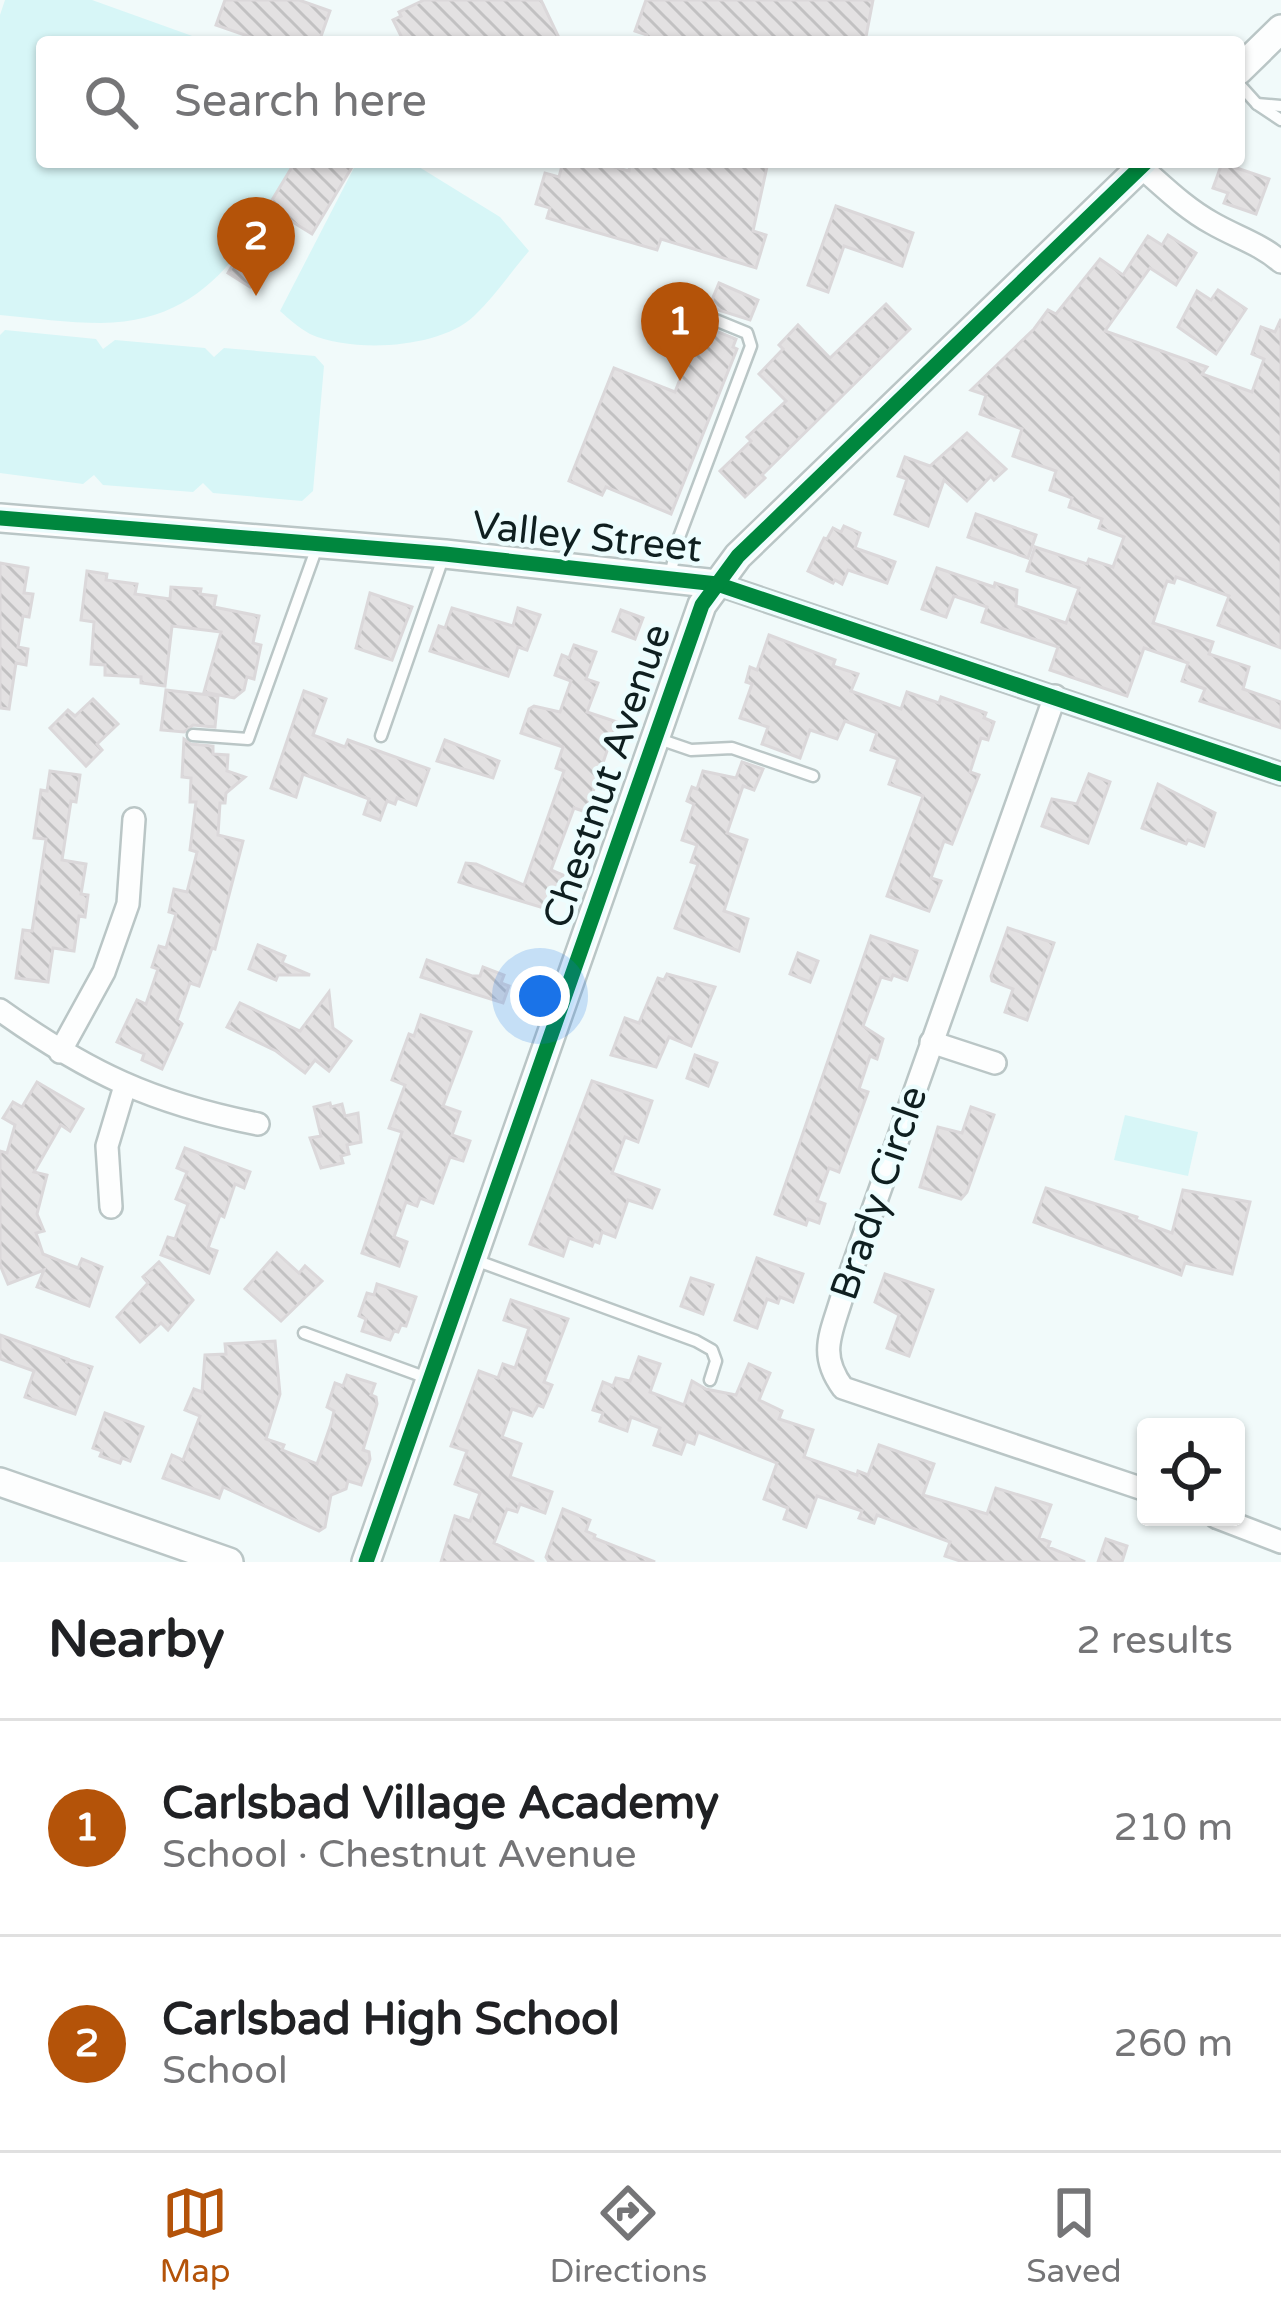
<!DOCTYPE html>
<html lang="en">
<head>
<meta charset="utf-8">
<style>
	:root { --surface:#fff; --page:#f2f2f2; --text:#202124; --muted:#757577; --line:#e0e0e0; --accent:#b45309 }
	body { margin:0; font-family:"Varela Round",sans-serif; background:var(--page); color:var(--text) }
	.controls { position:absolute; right:36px; bottom:36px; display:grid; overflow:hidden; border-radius:12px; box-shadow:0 3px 9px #0004 }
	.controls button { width:108px; height:108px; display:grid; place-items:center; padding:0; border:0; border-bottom:3px solid var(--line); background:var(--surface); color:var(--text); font:60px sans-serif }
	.you { position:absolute; left:540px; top:996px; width:42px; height:42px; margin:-30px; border:9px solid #fff; border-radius:50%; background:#1a73e8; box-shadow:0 0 0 18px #1a73e833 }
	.badge { display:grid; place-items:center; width:78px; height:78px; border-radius:50%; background:var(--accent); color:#fff; font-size:39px; font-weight:700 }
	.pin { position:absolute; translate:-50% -99px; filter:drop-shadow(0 3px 6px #0008) }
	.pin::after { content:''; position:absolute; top:63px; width:42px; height:36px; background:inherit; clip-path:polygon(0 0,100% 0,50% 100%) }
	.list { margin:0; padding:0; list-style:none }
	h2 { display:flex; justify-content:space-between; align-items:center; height:156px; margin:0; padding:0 48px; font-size:51px }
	h2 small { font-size:39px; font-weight:400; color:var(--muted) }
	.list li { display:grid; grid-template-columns:78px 1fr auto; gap:36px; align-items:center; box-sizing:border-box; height:216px; padding:0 48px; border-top:3px solid var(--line) }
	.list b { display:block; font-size:45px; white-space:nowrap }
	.list p { margin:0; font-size:39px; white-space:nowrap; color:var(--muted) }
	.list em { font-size:39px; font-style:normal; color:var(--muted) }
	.icon { flex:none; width:66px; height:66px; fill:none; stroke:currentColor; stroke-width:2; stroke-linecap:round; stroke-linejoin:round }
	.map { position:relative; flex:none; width:1281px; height:1562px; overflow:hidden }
	.search { position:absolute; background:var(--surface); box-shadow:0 3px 9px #0004; left:36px; right:36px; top:36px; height:132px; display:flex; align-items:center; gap:30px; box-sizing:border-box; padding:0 42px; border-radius:12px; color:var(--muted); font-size:45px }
	.sheet { height:588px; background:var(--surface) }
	nav { display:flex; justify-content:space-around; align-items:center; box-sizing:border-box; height:168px; border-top:3px solid var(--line); background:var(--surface); font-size:33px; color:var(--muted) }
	nav a { display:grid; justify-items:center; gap:6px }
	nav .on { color:var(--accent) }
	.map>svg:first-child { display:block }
	.park { fill:#d7f6f7 }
	.building { fill:url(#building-back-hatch); stroke:#dbd8da; stroke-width:3 }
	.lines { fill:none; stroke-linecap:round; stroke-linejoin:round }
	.lane-casing { stroke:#bac6c6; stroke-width:15 }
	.street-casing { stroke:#bac6c6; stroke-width:26 }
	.secondary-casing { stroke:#bac6c6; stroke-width:32 }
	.lane { stroke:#fdfefe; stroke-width:10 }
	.street { stroke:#fdfefe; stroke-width:21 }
	.secondary { stroke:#fdfefe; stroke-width:27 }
	.cycleway-casing { stroke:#edfdfe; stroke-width:22 }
	.cycleway { stroke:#00873e; stroke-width:15 }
	.labels { text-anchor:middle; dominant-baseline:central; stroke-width:9; stroke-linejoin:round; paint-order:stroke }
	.street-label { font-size:39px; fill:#0f1f20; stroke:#edfdfe }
</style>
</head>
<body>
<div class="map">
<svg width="1281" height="1562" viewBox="0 0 1281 1562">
	<defs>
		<pattern id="building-back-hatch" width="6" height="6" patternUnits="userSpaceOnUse" patternTransform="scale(3)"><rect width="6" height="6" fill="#e3e1e2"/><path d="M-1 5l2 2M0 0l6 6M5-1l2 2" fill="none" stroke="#c2c1c2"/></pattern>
	</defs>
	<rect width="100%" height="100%" fill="#f1fafa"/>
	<g class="park">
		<path d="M5,0H92L209,42H42V162H296C247,243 210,322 101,323C68,323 33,318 0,315V15Z"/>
		<path d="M357,162H411L500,217L529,251C511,272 494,297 474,316C439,349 353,353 310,334C299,328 289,319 280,311Z"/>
		<polygon points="5,330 96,339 103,349 115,340 205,348 214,357 224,348 315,356 324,366 313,491 302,501 213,493 203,483 193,492 103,485 94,475 83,484 0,473 0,335"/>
		<polygon points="1125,1115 1198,1132 1188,1176 1114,1160"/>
	</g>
	<g class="building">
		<polygon points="225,0 299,0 330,11 319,42 265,42 216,25"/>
		<polygon points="424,0 541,0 561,42 404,42 393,20 401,16 399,12"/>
		<polygon points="646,0 873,0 865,42 645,42 647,35 635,31"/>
		<polygon points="295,162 355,162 312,234 291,221 250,287 228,273"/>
		<polygon points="563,162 597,162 629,171 630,162 768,162 753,231 766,235 756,268 661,239 657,250 547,218 550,208 536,204 545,173 559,177"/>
		<polygon points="1222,163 1269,179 1256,214 1224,203 1228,193 1213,188"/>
		<polygon points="836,206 913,233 902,266 844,246 828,292 808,285"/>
		<polygon points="1168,235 1196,253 1176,285 1150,268 1105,331 1207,367 1202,374 1252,392 1264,359 1252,354 1261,327 1275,332 1281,319 1281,648 1218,625 1229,596 1176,577 1174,583 1167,581 1153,623 1213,642 1209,654 1249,667 1243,689 1281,702 1281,728 1200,701 1205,689 1182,681 1188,663 1144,648 1127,696 1050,670 1058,647 982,622 987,607 954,596 946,617 922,609 937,568 994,587 995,583 1017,590 1016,606 1066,623 1079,588 1027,571 1035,547 1087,564 1089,559 1113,567 1124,537 1099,528 1102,519 1069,507 1072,498 1050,490 1056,471 1013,456 1022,429 980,414 986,395 971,390 1034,329 1048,310 1056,314 1100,259 1123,275 1148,236 1162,245"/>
		<polygon points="719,283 758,300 750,320 709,307"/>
		<polygon points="1218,290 1246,309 1216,354 1178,327 1197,291 1211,300"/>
		<polygon points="886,304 910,329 762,475 765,478 745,497 720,471 751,441 747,437 786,401 759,374 783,349 779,345 798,325 830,358"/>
		<polygon points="701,325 736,339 733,347 737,349 671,514 606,487 602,495 569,481 614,368 675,392"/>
		<polygon points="967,433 1006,469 994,480 991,476 967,501 944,480 928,526 895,514 907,479 898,476 905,457 930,466"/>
		<polygon points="976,514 1036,535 1028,558 968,537"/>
		<polygon points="844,526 860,533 855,548 895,562 887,583 848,570 842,584 835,580 833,583 808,571 824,538 827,539 833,528 841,532"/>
		<polygon points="0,563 28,568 24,593 33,594 29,617 23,616 18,647 28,649 26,665 16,663 9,709 0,708"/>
		<polygon points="87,571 107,574 106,580 137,584 135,594 170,599 171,587 201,589 200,594 216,596 214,607 259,616 253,643 261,645 254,679 247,677 244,690 234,698 204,692 221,632 172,626 165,686 141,683 141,677 105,675 105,665 91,664 94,622 81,620"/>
		<polygon points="370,593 412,607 392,660 356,648"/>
		<polygon points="452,608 513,626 518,608 540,615 527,650 518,647 508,676 430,651 439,626 445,628"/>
		<polygon points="621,610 643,618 635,639 613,631"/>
		<polygon points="769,635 835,660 833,666 858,674 851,691 901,709 907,692 939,703 941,697 986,713 984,718 994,722 988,740 981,738 970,772 979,775 952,844 944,841 931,878 941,881 929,911 887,896 923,796 889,784 898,759 871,750 877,733 845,721 837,739 810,730 800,758 762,744 768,727 740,718 752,684 746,682 750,667 757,670"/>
		<polygon points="574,645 596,652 586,679 598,683 587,712 617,722 586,812 574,808 551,870 563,875 550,910 459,882 466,863 476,864 524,885 564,771 556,768 563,747 521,733 529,709 534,706 560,712 571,681 555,675 562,655 569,658"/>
		<polygon points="166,690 218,696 215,727 193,725 184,732 161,730"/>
		<polygon points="304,691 326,699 313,735 345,747 348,740 429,769 416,805 397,798 395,804 387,801 380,820 364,814 369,799 303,774 296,797 271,788"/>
		<polygon points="93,699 118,724 97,744 102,750 86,766 50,728 68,710 75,716"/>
		<polygon points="184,739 191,744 213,746 213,754 228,755 227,771 245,777 226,793 225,803 220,803 218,835 243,841 215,949 212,948 199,986 190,983 177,1020 182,1024 162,1069 142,1060 144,1054 117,1042 137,1000 146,1004 158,969 152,967 159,946 166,948 176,914 169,912 174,889 187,892 197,852 190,850 196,802 190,802 191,778 182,777"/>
		<polygon points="445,740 499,761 493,778 437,761"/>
		<polygon points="742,762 763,769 754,790 743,786 727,833 747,840 724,911 748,919 739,951 675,928 698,864 691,862 697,845 682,840 694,804 687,801 692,787 697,789 703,771 736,778"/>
		<polygon points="50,771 80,775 76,802 71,801 62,860 86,864 81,894 88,895 85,917 79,916 74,951 53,948 48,982 16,978 23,930 32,931 46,839 34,838 41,790 47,791"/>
		<polygon points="1089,774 1110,782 1088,843 1042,826 1052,799 1077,804"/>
		<polygon points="1158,784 1215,813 1204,846 1188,840 1186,844 1142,828"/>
		<polygon points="1008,928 1054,943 1027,1020 1005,1012 1013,989 992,981 991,976"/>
		<polygon points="871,936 917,951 907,980 893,975 891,980 881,977 863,1026 883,1039 877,1059 870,1056 859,1089 868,1092 839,1172 829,1168 817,1201 825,1204 819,1223 808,1219 806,1225 775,1214"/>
		<polygon points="258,945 285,956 282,963 310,975 278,975 276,980 249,969"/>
		<polygon points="798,953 818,961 810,982 790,974"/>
		<polygon points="427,960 472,976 480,976 483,967 504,975 501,983 509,986 503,1003 421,977"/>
		<polygon points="667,974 715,987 691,1046 669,1037 656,1067 611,1055 625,1018 639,1023 658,978 664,980"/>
		<polygon points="329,992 333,1028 351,1041 329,1071 315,1060 305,1073 276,1051 227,1027 240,1003 300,1031"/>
		<polygon points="421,1015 471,1032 443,1106 460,1112 452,1135 470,1141 463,1161 450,1157 433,1203 420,1198 417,1206 406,1202 394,1237 407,1242 399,1266 362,1253 402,1132 389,1128 405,1085 392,1080 409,1034 414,1036"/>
		<polygon points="695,1055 717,1063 708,1086 687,1078"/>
		<polygon points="592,1081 652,1101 638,1142 625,1137 612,1173 659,1190 652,1208 628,1200 615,1237 602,1232 599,1243 594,1241 592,1246 569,1238 563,1256 530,1244"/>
		<polygon points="37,1082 83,1109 70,1131 61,1125 34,1172 47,1175 37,1214 44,1231 36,1233 43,1254 78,1268 82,1259 102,1267 89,1306 37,1287 44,1270 8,1284 0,1265 0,1151 7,1153 15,1125 3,1118 13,1102 22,1107"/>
		<polygon points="330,1103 331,1107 342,1104 345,1116 358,1113 361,1142 347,1145 349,1154 341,1156 343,1163 321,1168 310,1138 321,1136 314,1107"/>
		<polygon points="971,1107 994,1115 967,1192 961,1199 920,1187 938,1127 962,1133"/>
		<polygon points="185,1148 250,1172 244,1188 235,1184 224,1217 220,1215 208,1248 217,1251 209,1273 161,1255 168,1237 175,1239 188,1204 176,1199 187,1172 177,1168"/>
		<polygon points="1046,1188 1137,1217 1136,1220 1172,1233 1183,1190 1250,1202 1232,1274 1185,1263 1181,1275 1034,1222"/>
		<polygon points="277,1253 299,1273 305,1266 322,1281 281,1321 245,1289"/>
		<polygon points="757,1258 803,1274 793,1302 780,1297 778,1303 767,1299 757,1328 735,1320"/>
		<polygon points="159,1262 193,1300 168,1330 161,1323 140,1342 117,1317 148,1283 143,1277"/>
		<polygon points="885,1274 933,1290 909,1356 887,1348 899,1315 875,1302"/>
		<polygon points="691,1278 713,1285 703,1314 681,1306"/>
		<polygon points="377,1284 416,1297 406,1326 401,1325 398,1332 394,1331 390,1340 362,1331 366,1319 359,1316 367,1293 374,1295"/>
		<polygon points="511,1300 568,1319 544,1382 552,1385 543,1407 538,1405 532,1416 512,1409 502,1437 521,1444 510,1477 552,1492 545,1513 520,1504 517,1512 507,1509 494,1543 534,1562 441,1562 455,1516 470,1521 480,1493 455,1484 467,1451 451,1446 479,1371 498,1378 503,1364 515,1368 529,1328 504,1320"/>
		<polygon points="0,1335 68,1359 66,1363 69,1360 92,1367 75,1414 25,1397 34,1371 0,1359"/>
		<polygon points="275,1341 280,1394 266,1439 284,1445 282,1450 317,1464 331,1424 334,1411 327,1407 335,1383 343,1386 347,1375 375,1384 371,1395 376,1397 377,1404 363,1450 369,1452 370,1459 361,1485 348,1481 346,1489 331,1495 325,1527 319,1531 223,1487 219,1498 163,1478 172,1455 183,1460 200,1416 185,1410 194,1389 202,1392 205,1355 226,1354 225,1344"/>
		<polygon points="639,1357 660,1364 650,1392 684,1405 692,1381 706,1389 736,1395 749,1364 770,1373 759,1400 782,1411 779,1419 813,1430 804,1457 857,1475 858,1471 868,1475 879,1445 934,1464 923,1495 987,1514 996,1488 1051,1505 1039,1538 1050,1542 1048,1547 1085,1562 963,1562 945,1556 950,1542 877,1515 874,1523 859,1518 862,1511 817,1496 806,1527 784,1519 788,1508 764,1499 777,1463 698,1432 694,1444 686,1441 681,1454 654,1445 660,1428 631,1417 627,1431 600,1421 603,1413 593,1410 603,1382 613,1386 616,1378 630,1381"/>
		<polygon points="105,1413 143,1427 130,1461 122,1458 120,1463 100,1456 102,1451 93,1448"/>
		<polygon points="563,1509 590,1520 586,1531 595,1535 594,1538 655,1562 549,1562 546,1557"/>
		<polygon points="1106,1539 1127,1546 1122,1562 1098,1562"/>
	</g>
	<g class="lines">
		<defs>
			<g id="lane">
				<polyline points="1239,84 1257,104 1281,120"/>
				<polyline points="1257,104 1281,106"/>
				<polyline points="670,576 678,540 751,346 747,333 686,308"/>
				<polyline points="193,735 248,739 317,547"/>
				<polyline points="381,736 443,558"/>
				<polyline points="656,738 691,750 732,748 813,776"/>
				<polyline points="475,1260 696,1341 712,1350 716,1361 710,1380"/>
				<polyline points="304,1333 427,1378"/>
			</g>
			<g id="street">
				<path d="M1141,167C1164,187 1185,208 1212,223C1236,237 1259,243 1281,262"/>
				<polyline points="717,584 1281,774"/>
				<path d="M1055,696L842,1297C831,1334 818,1354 843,1388L1146,1490"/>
				<path d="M0,1010C87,1072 152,1103 258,1124"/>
				<polyline points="931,1042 995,1063"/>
				<polyline points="60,1052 104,972 128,904 134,819"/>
				<polyline points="111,1207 107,1146 125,1086"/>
				<polyline points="1216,1517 1281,1542"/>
			</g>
			<g id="secondary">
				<polyline points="1239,70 1281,29"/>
				<polyline points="0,518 445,554 717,584"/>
				<polyline points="0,1482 229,1562"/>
				<polyline points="366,1562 702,605 738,556 1146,162"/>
			</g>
		</defs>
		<use href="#lane" class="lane-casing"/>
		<use href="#street" class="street-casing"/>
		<use href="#secondary" class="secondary-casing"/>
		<use href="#lane" class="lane"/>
		<use href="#street" class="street"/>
		<use href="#secondary" class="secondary"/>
		<defs>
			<g id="cycleway">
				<polyline points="0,518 445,554 717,584 1281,774"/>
				<polyline points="366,1562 702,605 738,556 1146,162"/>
			</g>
		</defs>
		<use href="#cycleway" class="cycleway-casing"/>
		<use href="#cycleway" class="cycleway"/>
	</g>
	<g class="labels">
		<g class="street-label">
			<text transform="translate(587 537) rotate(6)">Valley Street</text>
			<text transform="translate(607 776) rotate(-71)">Chestnut Avenue</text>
			<text transform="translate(879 1193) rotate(-71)">Brady Circle</text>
		</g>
	</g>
</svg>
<div class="controls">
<button><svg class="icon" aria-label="locate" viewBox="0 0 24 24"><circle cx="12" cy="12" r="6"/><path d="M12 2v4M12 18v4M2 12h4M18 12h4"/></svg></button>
</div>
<div class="you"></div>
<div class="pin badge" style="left:680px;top:381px">1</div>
<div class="pin badge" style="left:256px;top:296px">2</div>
<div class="search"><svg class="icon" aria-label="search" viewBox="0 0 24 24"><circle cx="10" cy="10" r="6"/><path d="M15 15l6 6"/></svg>Search here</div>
</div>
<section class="sheet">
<h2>Nearby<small>2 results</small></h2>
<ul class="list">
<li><span class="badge">1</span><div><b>Carlsbad Village Academy</b><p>School · Chestnut Avenue</p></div><em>210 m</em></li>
<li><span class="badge">2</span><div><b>Carlsbad High School</b><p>School</p></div><em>260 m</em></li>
</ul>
</section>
<nav>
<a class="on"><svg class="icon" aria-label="map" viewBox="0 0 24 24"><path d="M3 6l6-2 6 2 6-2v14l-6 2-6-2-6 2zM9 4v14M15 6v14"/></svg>Map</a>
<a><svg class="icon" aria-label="directions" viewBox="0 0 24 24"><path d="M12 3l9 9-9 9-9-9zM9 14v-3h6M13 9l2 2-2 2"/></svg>Directions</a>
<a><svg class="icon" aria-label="saved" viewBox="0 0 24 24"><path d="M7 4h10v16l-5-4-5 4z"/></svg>Saved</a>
</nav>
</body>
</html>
